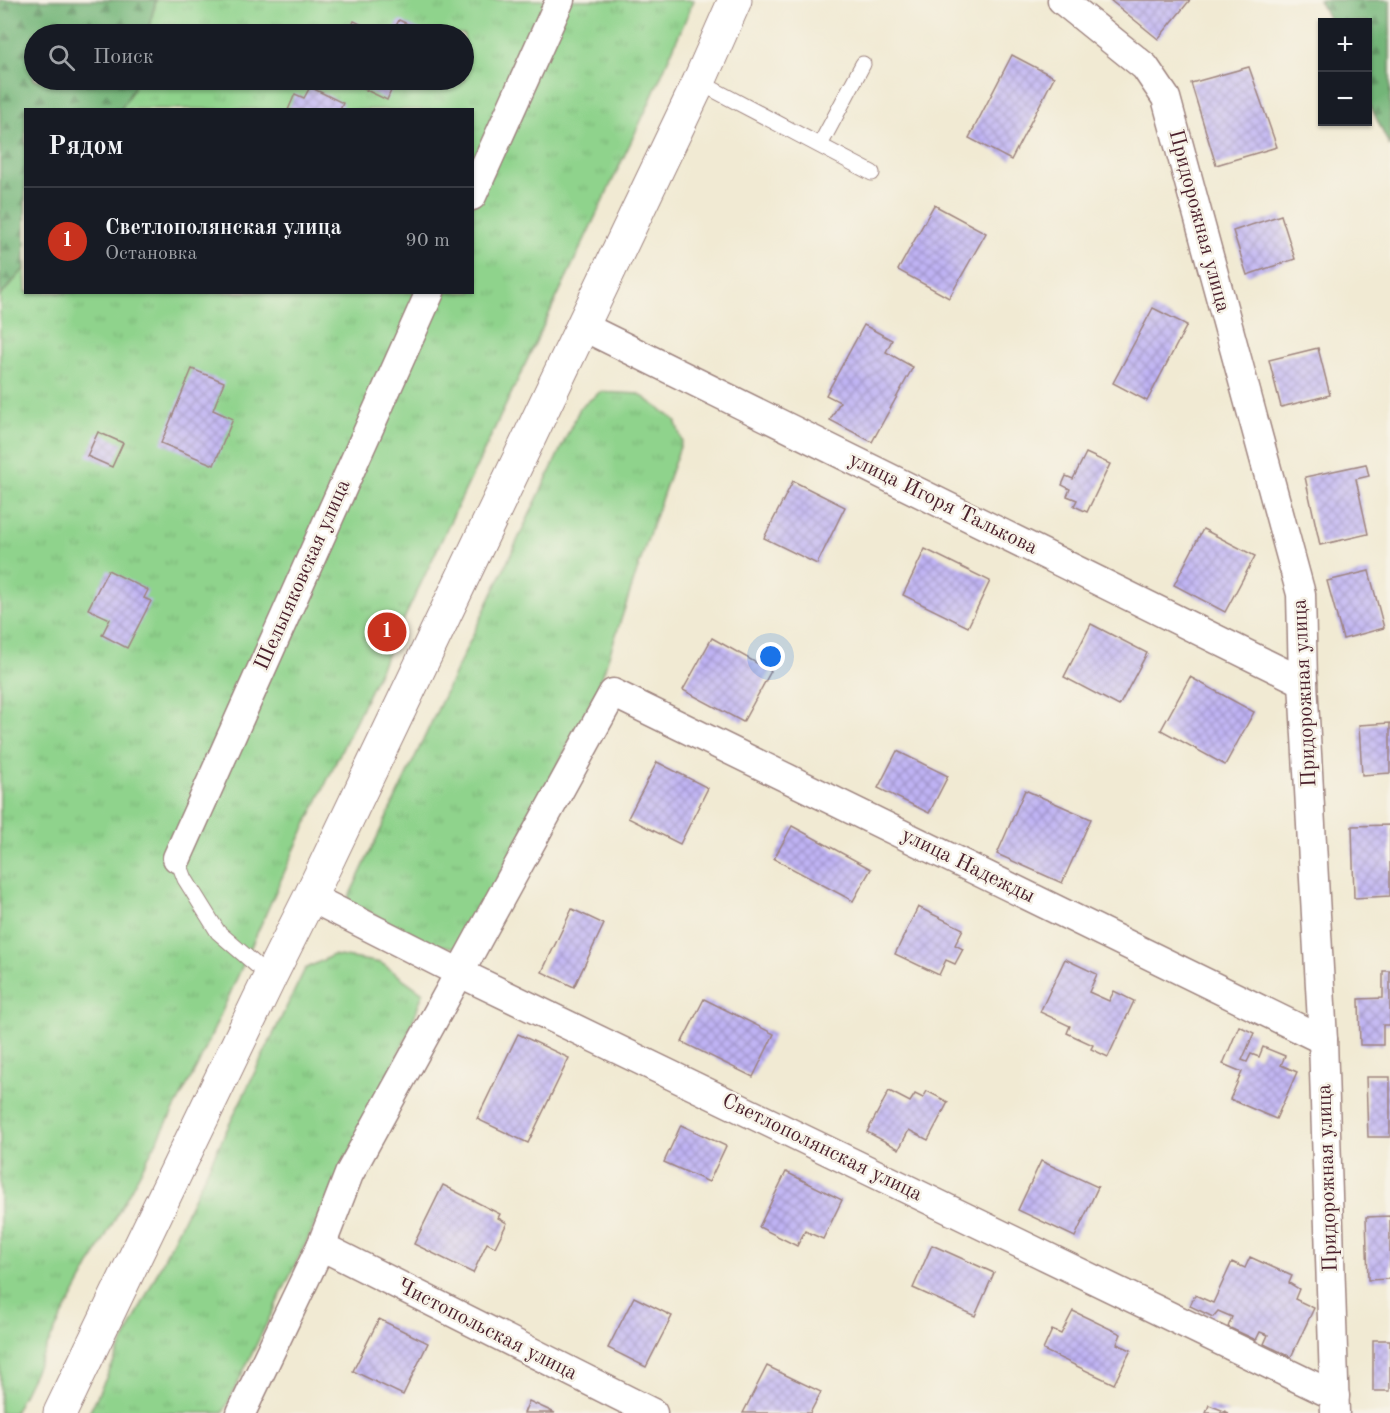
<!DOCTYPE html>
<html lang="ru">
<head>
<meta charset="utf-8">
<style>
	:root { --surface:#171b24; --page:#242831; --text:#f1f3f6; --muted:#9ea1a6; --line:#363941; --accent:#c8321e }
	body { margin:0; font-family:"Old Standard TT",serif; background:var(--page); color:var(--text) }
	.controls { position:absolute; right:18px; top:18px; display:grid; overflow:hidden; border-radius:0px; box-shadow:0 2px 4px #0004 }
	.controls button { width:54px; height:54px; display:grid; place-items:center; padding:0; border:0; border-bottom:2px solid var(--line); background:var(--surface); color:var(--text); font:30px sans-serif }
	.you { position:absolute; left:771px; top:657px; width:21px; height:21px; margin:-15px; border:4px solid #fff; border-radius:50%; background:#1a73e8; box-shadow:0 0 0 9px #1a73e833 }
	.badge { display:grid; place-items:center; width:39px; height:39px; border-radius:50%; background:var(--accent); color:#fff; font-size:20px; font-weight:700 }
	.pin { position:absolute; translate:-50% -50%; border:3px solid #fff; box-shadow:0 2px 6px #0006 }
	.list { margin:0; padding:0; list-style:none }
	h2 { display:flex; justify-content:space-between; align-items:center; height:78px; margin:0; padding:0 24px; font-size:26px }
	h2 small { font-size:20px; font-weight:400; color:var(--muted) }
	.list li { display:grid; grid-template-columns:39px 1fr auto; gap:18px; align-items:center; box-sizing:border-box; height:108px; padding:0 24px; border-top:2px solid var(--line) }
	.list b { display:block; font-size:22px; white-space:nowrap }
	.list p { margin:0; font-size:20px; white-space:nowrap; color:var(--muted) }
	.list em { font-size:20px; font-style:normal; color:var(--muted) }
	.icon { flex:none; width:33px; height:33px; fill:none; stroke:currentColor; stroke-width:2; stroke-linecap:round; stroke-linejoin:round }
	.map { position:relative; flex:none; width:1390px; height:1413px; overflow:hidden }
	.search { position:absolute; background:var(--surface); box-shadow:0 2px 4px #0004; left:24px; top:24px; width:450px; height:66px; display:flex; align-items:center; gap:15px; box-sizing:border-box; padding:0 21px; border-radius:33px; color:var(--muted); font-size:22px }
	.panel { position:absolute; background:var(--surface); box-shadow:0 2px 4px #0004; left:24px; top:108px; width:450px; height:186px; border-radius:0px }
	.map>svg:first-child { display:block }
	.grass { fill:url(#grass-tufts); stroke:#6c795c; stroke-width:1.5 }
	.forest { fill:url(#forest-firs); stroke:#5e6a52; stroke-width:1.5 }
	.building { fill:url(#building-cross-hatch) }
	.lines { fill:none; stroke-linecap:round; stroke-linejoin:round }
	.service-casing { stroke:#9e847f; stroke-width:17 }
	.minor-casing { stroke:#9e847f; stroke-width:31 }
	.tertiary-casing { stroke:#9e847f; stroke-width:35 }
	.service { stroke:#fff; stroke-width:15 }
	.minor { stroke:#fff; stroke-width:28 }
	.tertiary { stroke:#fff; stroke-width:33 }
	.labels { text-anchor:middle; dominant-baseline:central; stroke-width:5; stroke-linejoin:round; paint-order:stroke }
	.street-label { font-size:21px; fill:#4a1f2b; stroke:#f7f3e8 }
</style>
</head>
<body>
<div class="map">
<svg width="1390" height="1413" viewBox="0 0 1390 1413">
	<defs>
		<pattern id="grass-tufts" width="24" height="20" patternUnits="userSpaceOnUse" patternTransform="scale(1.5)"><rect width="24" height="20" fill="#8fd38c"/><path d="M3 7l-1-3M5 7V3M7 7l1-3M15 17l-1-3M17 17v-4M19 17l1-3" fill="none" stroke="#7db579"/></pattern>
		<pattern id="forest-firs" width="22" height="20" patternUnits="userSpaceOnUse" patternTransform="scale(1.5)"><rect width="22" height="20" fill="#73b578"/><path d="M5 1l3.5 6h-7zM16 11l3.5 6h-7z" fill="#609363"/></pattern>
		<pattern id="building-cross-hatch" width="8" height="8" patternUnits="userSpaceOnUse" patternTransform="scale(1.5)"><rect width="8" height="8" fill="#bfb3f4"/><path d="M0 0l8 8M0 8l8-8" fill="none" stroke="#9d91c6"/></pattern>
	</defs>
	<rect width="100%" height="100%" fill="#f7f3e8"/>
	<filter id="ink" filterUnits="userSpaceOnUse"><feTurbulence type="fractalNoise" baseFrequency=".0167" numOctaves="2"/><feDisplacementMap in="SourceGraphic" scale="12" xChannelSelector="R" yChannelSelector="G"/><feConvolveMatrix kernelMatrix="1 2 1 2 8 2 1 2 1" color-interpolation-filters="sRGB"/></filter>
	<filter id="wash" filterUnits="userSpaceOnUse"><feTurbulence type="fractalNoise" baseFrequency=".008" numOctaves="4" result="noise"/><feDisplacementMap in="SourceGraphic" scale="24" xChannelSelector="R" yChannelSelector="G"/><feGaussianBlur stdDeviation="1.35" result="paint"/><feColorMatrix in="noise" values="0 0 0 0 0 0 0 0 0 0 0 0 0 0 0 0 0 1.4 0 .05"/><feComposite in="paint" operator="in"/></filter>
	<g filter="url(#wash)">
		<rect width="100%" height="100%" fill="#f1ead3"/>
		<g class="grass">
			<polygon points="156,0 694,0 647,108 297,844 198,1065 55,1330 14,1413 0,1413 0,296 25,268 26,292 472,292 472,110 121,109 133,89 136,80 464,80 464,34 147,34"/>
			<polygon points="600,392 639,394 675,420 682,441 657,511 599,686 461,949 428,943 347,901 580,408"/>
			<polygon points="333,955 381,963 423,993 408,1034 223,1413 89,1413 305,969"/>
		</g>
		<g class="forest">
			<polygon points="0,0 156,0 147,34 34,34 34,80 136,80 133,89 121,109 26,110 25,268 0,296"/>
			<polygon points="1319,0 1390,0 1390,147 1368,101 1368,22 1330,22"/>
		</g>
		<g id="blocks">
			<g class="building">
				<polygon points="1110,0 1190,0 1158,39"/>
				<polygon points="399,20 429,34 392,34"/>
				<polygon points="354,21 381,34 348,34"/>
				<polygon points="1012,55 1054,77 1011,160 969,138"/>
				<polygon points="1249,67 1277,147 1216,165 1191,83"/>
				<polygon points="345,80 405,80 400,90 393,86 387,100"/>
				<polygon points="310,87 343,103 340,110 288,110 295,94 304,98"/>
				<polygon points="934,205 986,233 949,298 898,270"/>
				<polygon points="1281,215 1295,259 1247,275 1233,231"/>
				<polygon points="1153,308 1187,325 1147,401 1113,383"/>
				<polygon points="864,325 892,340 886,352 913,367 872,442 830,420 840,402 826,395"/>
				<polygon points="1318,348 1330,395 1281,407 1269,360"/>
				<polygon points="192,369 224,382 213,410 233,419 214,465 161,443"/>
				<polygon points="98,432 123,443 112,467 87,456"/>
				<polygon points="1086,453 1110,464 1087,512 1074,506 1077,500 1067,496 1070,489 1062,485 1066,476 1073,479"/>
				<polygon points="1366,464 1369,476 1356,479 1368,534 1320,545 1305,477"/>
				<polygon points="793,481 845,507 817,564 764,538"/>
				<polygon points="1203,529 1255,556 1225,612 1174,585"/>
				<polygon points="925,549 990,581 968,627 903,595"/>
				<polygon points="108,570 148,590 144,598 151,601 127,648 102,635 110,619 88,609"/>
				<polygon points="1369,571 1384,628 1343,639 1327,581"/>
				<polygon points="1091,624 1147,653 1119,706 1064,677"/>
				<polygon points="712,638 771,671 743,722 683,690"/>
				<polygon points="1190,677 1254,712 1225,765 1161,730"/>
				<polygon points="1390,723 1390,773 1362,775 1359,725"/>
				<polygon points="897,751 948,776 929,813 878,788"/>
				<polygon points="657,762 708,788 680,844 628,818"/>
				<polygon points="1025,790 1091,819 1062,883 997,854"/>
				<polygon points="1390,825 1390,896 1354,898 1352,826"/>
				<polygon points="792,826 871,869 853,901 774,859"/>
				<polygon points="918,907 963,929 955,945 963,949 955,964 946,960 939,975 895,954"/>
				<polygon points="572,909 604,924 574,987 542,972"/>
				<polygon points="1065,959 1097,974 1089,992 1109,1001 1114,991 1134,1001 1108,1057 1091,1049 1093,1045 1067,1033 1070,1026 1040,1012"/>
				<polygon points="1383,971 1390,971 1390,1025 1383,1025 1383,1045 1360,1045 1359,999 1383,998"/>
				<polygon points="704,999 774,1034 753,1077 682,1042"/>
				<polygon points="1239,1026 1254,1033 1242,1060 1247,1062 1251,1054 1259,1057 1263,1047 1285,1056 1281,1065 1297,1072 1276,1119 1230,1099 1242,1072 1223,1064"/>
				<polygon points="518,1034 569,1058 528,1143 477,1119"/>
				<polygon points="1366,1077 1390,1077 1390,1137 1368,1137"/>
				<polygon points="889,1091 910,1102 915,1094 923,1098 927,1091 948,1102 928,1140 909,1130 899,1149 867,1132"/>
				<polygon points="681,1125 726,1146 709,1182 664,1162"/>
				<polygon points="1041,1161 1098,1187 1075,1237 1018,1210"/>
				<polygon points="786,1172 842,1200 823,1239 805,1231 797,1246 759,1227"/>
				<polygon points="443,1185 500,1214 498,1218 507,1223 495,1247 487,1243 473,1273 414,1244"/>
				<polygon points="1390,1216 1390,1279 1368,1280 1366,1217"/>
				<polygon points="932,1245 994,1273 975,1316 913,1288"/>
				<polygon points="1250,1257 1292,1276 1289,1283 1299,1289 1295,1299 1314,1308 1291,1357 1264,1344 1268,1335 1260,1332 1256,1340 1228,1327 1232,1317 1218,1311 1213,1317 1190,1306 1195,1295 1213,1303 1232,1262 1245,1268"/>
				<polygon points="634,1297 672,1316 646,1367 608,1348"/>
				<polygon points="1073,1311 1121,1334 1117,1344 1131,1350 1114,1384 1043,1350 1052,1330 1061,1334"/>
				<polygon points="379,1319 428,1343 403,1395 353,1371"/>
				<rect x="1373" y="1340" width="17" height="51"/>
				<polygon points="767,1366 821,1392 810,1413 743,1413"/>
				<polygon points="529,1401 555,1413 524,1413"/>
				<polygon points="1209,1405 1229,1413 1206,1413"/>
			</g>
		</g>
	</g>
	<g filter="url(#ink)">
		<use href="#blocks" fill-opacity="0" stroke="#9e847f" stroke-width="1.5"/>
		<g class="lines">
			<defs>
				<g id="service">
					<polyline points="699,82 872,173"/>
					<polyline points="820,145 863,64"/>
					<polyline points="177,858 185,879 218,932 270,977"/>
				</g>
				<g id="minor">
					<polyline points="1062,0 1145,67 1166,98 1301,594 1303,682 1323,1040 1335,1413"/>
					<polyline points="472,196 560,0"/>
					<polyline points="582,326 1303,682"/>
					<polyline points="177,858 430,292"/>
					<polyline points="310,897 460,973 1335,1396"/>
					<polyline points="321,1246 653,1413"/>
					<polyline points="241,1413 321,1246 349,1174 613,693 1323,1040"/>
				</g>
				<polyline id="tertiary" points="60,1413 270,977 310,897 699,82 735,0"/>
			</defs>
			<use href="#service" class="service-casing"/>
			<use href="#minor" class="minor-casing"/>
			<use href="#tertiary" class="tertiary-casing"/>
			<use href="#service" class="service"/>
			<use href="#minor" class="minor"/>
			<use href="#tertiary" class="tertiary"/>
		</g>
	</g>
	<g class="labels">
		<g class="street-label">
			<text transform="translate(1199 221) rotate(75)">Придорожная улица</text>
			<text transform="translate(943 504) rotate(26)">улица Игоря Талькова</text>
			<text transform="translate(303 575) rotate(-66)">Шельпяковская улица</text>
			<text transform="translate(1305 693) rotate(-93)">Придорожная улица</text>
			<text transform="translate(968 866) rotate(26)">улица Надежды</text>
			<text transform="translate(822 1148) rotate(26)">Светлополянская улица</text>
			<text transform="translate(1328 1178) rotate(-92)">Придорожная улица</text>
			<text transform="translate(487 1330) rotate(27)">Чистопольская улица</text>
		</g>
	</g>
</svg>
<div class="controls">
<button>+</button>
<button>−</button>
</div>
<div class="you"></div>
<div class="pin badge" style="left:387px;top:632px">1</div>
<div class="search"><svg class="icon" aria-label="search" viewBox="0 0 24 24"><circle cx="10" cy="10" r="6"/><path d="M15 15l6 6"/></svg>Поиск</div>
<section class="panel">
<h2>Рядом<small></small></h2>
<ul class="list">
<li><span class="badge">1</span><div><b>Светлополянская улица</b><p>Остановка</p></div><em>90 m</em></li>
</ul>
</section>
</div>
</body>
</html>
